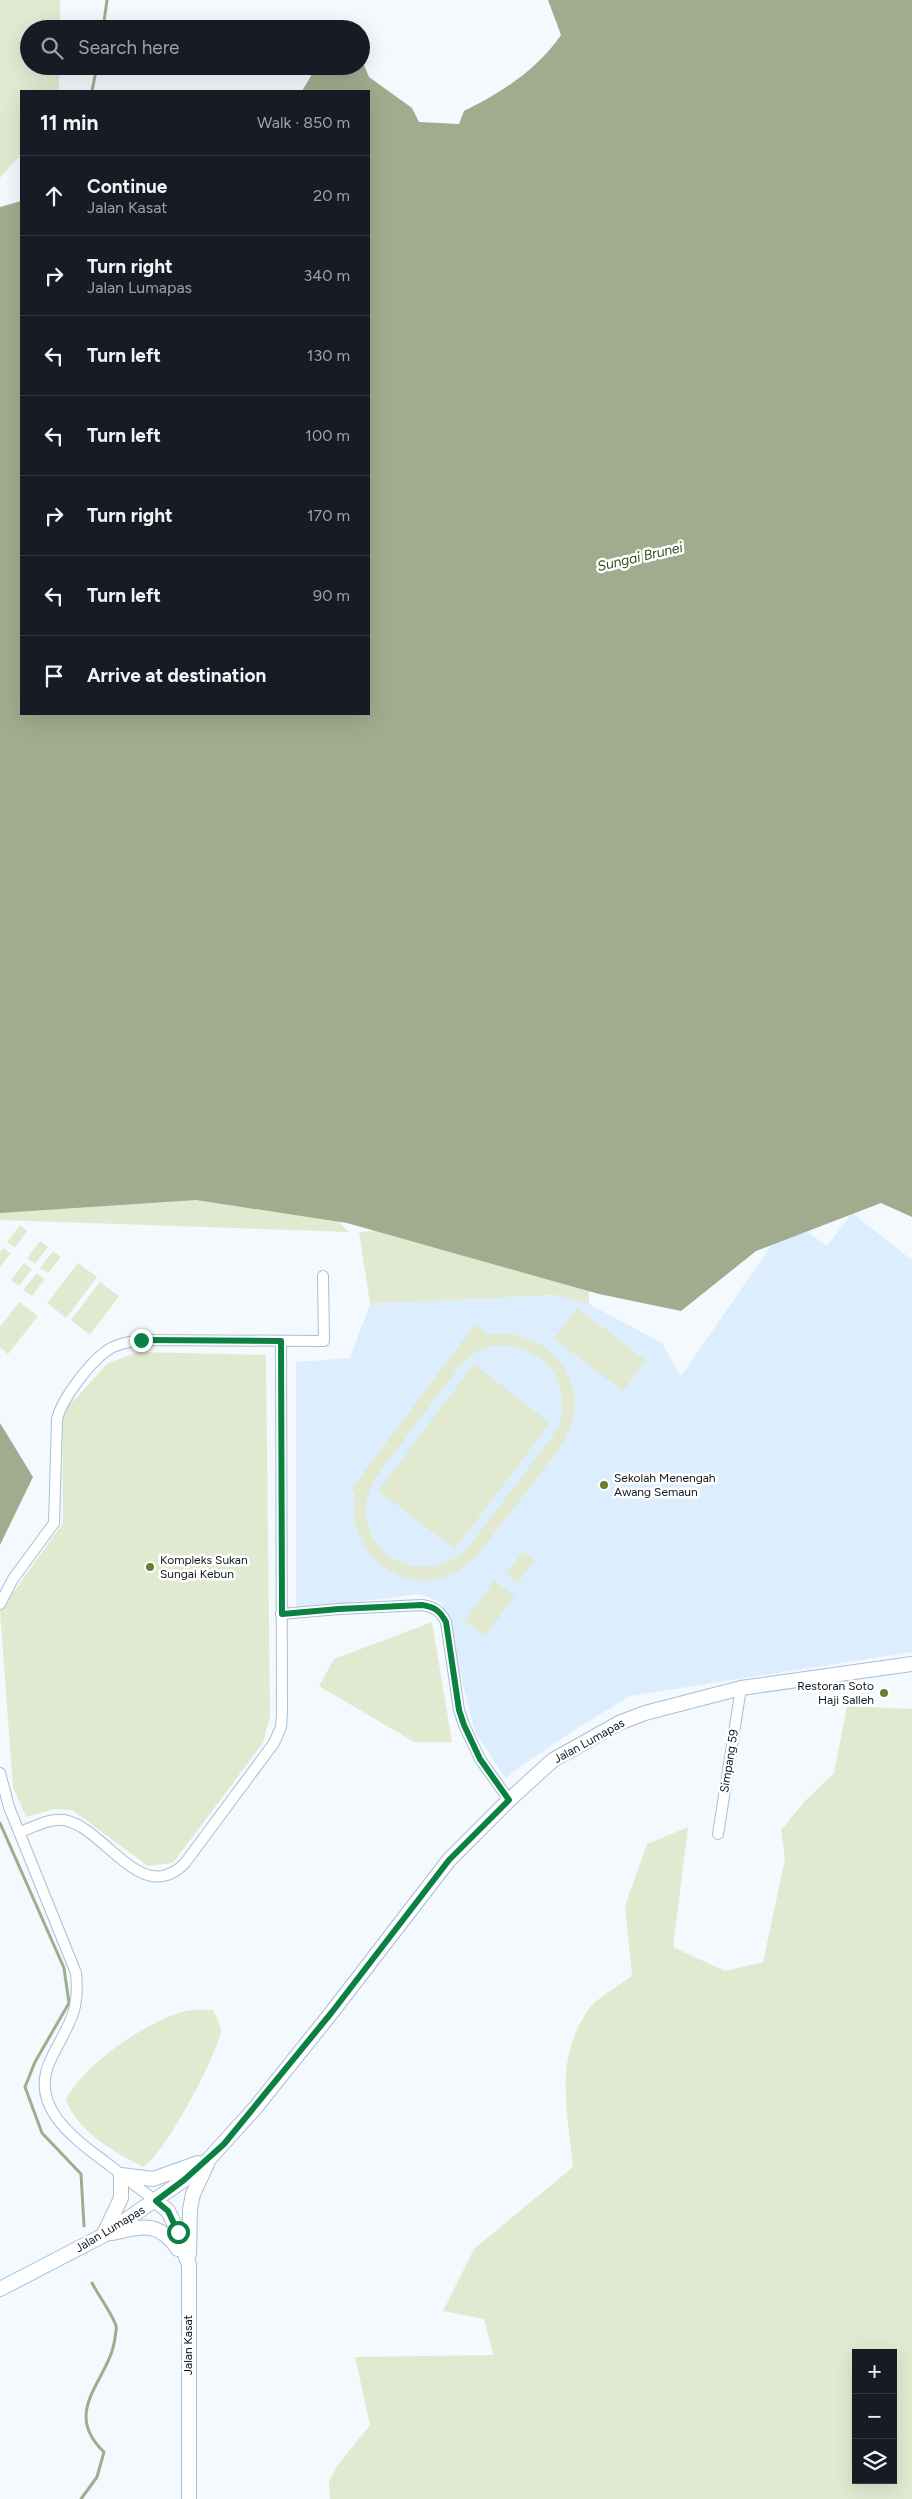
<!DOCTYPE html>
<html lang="en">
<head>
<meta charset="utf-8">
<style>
	:root { --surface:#171b24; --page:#20242c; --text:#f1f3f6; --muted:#9ea1a6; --line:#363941 }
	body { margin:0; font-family:Figtree,sans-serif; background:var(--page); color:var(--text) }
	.controls { position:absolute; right:15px; bottom:15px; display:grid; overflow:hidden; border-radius:0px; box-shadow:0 5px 20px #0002 }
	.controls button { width:45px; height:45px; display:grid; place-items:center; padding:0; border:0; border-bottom:1px solid var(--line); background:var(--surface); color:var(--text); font:25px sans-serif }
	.stop { position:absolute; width:15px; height:15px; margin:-11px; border:4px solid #0b8043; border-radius:50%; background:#fff }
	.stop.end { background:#0b8043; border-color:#fff; box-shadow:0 1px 5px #0008 }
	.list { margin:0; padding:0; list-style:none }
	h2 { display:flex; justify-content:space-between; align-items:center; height:65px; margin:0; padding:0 20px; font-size:21px }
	h2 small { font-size:16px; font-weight:400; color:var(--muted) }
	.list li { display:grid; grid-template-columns:32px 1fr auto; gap:15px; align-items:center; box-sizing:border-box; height:80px; padding:0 20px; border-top:1px solid var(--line) }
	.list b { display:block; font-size:19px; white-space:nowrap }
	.list p { margin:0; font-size:16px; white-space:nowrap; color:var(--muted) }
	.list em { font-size:16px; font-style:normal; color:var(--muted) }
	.icon { flex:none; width:28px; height:28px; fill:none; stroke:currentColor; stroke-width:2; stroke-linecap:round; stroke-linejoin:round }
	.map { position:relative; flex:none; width:912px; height:2499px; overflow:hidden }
	.search { position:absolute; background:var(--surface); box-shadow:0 5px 20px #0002; left:20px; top:20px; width:350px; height:55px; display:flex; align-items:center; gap:12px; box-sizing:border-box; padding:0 18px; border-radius:28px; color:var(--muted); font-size:19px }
	.panel { position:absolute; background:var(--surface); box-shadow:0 5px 20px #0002; left:20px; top:90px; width:350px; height:625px; border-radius:0px }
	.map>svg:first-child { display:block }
	.built { fill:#dceefe }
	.green { fill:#e1ead1; fill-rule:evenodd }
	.water { fill:#a1ac8e }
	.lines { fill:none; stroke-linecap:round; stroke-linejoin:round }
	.stream { stroke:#a1ac8e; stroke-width:3 }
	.street-casing { stroke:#a8bfd4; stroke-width:12 }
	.secondary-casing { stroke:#a8bfd4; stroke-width:16 }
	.street { stroke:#fff; stroke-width:10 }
	.secondary { stroke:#fff; stroke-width:14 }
	.route { stroke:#0b8043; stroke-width:6 }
	.poi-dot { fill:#687f31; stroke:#fff; stroke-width:2 }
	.labels { text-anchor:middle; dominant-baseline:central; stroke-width:5; stroke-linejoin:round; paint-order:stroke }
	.poi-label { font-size:12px; fill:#0e161d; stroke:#fff; text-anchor:start }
	.street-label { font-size:12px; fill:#0e161d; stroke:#fff }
	.water-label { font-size:14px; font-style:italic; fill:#3c4b1b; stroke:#fff }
</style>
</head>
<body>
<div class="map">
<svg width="912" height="2499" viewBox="0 0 912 2499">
	<rect width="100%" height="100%" fill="#f4f9fd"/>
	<polygon class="built" points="852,1213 912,1260 912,1652 630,1696 573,1731 511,1773 506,1779 475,1732 442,1603 420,1594 296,1609 296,1362 350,1358 370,1304 557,1295 589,1304 662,1343 681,1376 785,1226 798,1225 827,1246"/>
	<g class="green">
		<polygon points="0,0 60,0 60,29 29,29 29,66 59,66 59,91 21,91 21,154 0,178"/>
		<polygon points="99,1191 322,1206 349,1232 0,1220 0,1198"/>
		<polygon points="20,1225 27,1231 15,1248 7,1242"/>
		<polygon points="377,1231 589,1255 589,1304 556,1295 370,1304 359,1232"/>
		<polygon points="40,1241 48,1247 35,1264 27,1258"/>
		<polygon points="3,1248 11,1253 0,1267 0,1252"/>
		<polygon points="53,1251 61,1257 48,1273 40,1268"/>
		<polygon points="24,1263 32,1269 19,1286 11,1280"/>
		<polygon points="78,1263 97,1277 66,1318 47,1303"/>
		<polygon points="37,1273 45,1279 32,1296 23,1290"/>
		<polygon points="100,1282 119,1296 90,1335 71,1320"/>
		<polygon points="19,1302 38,1316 8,1354 0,1347 0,1327"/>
		<polygon points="577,1308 646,1360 623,1391 554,1339"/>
		<path d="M475,1324L485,1331L483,1335C512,1331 534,1336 555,1356C572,1372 580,1402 572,1423C565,1445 549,1462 535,1480C516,1506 496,1531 477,1556C466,1566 456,1574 441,1578C401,1591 357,1556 354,1516C353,1509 355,1500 355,1493L351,1489ZM496,1345C545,1346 571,1379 559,1427L467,1549C415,1595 342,1543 374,1480L464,1361L479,1350Z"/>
		<polygon points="138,1352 266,1355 270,1716 263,1743 173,1863 148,1866 72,1810 55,1809 26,1817 13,1787 0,1611 63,1523 62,1413 108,1363"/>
		<polygon points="474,1364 550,1423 455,1549 378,1491"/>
		<polygon points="523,1551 535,1560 518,1583 506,1574"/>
		<polygon points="494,1580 515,1596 485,1636 465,1621"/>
		<polygon points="432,1622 452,1742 414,1742 319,1686 334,1659"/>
		<path d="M847,1706L912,1709V2499H330L329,2481L337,2466L370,2425L355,2357L493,2355L484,2319L443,2311L474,2249L573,2167C568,2111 553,2059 589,2009C599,1996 619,1986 632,1976L625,1906L647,1844L688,1827L673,1947L725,1971L763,1962L785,1859L781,1830L805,1801L834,1773ZM856,2353H893V2480H856Z"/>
		<path d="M213,2010C216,2017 222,2025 221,2032C216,2057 164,2156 143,2167C114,2152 76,2131 66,2099C87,2062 145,2022 186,2011C194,2009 205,2010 213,2010Z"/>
	</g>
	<g class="water">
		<path d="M548,0H912V1217L881,1203L756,1251L681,1311L599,1294L347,1223L196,1200L0,1213V207L21,201V714H369V91H302L311,76L310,66H361V58L369,77L412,108L419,122L459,124L464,111C501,93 538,69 561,35Z"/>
		<polygon points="0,1423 33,1477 0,1545"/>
	</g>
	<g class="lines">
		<g class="stream">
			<polyline points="103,29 107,0"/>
			<polyline points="92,91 97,66"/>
			<polyline points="0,1823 64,1968 69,2003 35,2062 25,2087 42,2133 81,2174 84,2226"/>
			<path d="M81,2499L97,2477L104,2452C60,2410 110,2380 115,2338C115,2335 117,2329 116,2326C114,2317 97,2293 92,2283"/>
		</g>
		<defs>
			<g id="street">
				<path d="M0,1604L13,1579L54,1523L57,1419C62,1399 88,1365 105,1352C115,1344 129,1342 141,1340L324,1341L323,1276"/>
				<path d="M281,1614L339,1609L422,1605C435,1607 440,1611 446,1622L459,1710L464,1725L480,1759L509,1800"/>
				<path d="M0,1773L9,1807L76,1973C80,2014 68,2024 51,2059C28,2105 72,2137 104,2161C121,2174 138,2188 156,2201"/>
				<path d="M20,1832C34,1827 49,1818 64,1820C105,1827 141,1908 185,1863L274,1743L281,1727L282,1713L281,1341"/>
				<polyline points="718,1834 741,1688"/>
			</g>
			<g id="secondary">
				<polyline points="156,2201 168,2211 173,2221 189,2265 189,2499"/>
				<polyline points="105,2232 121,2198 121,2175 153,2179 198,2163"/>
				<path d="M112,2233C143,2226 159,2221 178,2249"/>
				<polyline points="189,2254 190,2209 193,2194 207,2164"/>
				<polyline points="0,2289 104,2235 184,2180 210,2158 256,2107 332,2012 449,1860 509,1800 553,1760 619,1723 645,1713 741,1688 912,1664"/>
			</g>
		</defs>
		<use href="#street" class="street-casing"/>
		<use href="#secondary" class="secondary-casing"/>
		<use href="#street" class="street"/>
		<use href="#secondary" class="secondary"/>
	</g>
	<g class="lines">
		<path class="route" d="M141,1340L281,1341L282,1614L339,1609L422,1605C435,1607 440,1611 446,1622L459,1710L464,1725L480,1759L509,1800L449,1860L332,2012L224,2144L184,2180L156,2201L168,2211L178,2232"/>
	</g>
	<g class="poi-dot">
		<circle cx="604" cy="1485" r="5"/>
		<circle cx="150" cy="1567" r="5"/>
		<circle cx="884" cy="1693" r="5"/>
	</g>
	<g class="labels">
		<g class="poi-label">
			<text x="614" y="1478">Sekolah Menengah<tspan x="614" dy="14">Awang Semaun</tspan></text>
			<text x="160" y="1560">Kompleks Sukan<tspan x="160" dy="14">Sungai Kebun</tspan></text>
			<text x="874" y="1686" text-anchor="end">Restoran Soto<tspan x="874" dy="14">Haji Salleh</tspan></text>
		</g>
		<g class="street-label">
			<text transform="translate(589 1741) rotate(-29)">Jalan Lumapas</text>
			<text transform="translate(729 1761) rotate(-81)">Simpang 59</text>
			<text transform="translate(110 2229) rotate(-31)">Jalan Lumapas</text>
			<text transform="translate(188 2345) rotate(-90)">Jalan Kasat</text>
		</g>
		<g class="water-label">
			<text transform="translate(640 557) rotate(-13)">Sungai Brunei</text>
		</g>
	</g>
</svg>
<div class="controls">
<button>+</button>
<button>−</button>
<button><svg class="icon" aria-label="layers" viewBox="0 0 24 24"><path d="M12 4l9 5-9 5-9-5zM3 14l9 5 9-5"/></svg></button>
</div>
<div class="stop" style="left:178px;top:2232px"></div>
<div class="stop end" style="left:141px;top:1340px"></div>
<div class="search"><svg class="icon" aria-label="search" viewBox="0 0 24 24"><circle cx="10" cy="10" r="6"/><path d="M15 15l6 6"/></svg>Search here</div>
<section class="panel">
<h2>11 min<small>Walk · 850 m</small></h2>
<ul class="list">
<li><svg class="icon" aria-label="ahead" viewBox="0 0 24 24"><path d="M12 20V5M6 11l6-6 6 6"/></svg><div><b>Continue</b><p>Jalan Kasat</p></div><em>20 m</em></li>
<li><svg class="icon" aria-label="right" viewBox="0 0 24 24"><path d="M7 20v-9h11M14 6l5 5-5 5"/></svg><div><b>Turn right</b><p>Jalan Lumapas</p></div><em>340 m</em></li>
<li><svg class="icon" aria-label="left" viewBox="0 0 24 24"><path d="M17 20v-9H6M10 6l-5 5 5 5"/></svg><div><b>Turn left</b></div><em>130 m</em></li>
<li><svg class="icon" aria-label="left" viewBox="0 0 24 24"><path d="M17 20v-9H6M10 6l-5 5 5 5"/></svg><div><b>Turn left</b></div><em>100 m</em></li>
<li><svg class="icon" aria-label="right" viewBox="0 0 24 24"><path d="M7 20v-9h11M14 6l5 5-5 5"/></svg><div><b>Turn right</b></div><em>170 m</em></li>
<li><svg class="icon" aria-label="left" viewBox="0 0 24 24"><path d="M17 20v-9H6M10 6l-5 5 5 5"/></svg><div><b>Turn left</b></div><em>90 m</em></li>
<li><svg class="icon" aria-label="arrive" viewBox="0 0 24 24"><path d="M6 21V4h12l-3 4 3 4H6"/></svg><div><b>Arrive at destination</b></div></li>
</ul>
</section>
</div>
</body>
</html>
